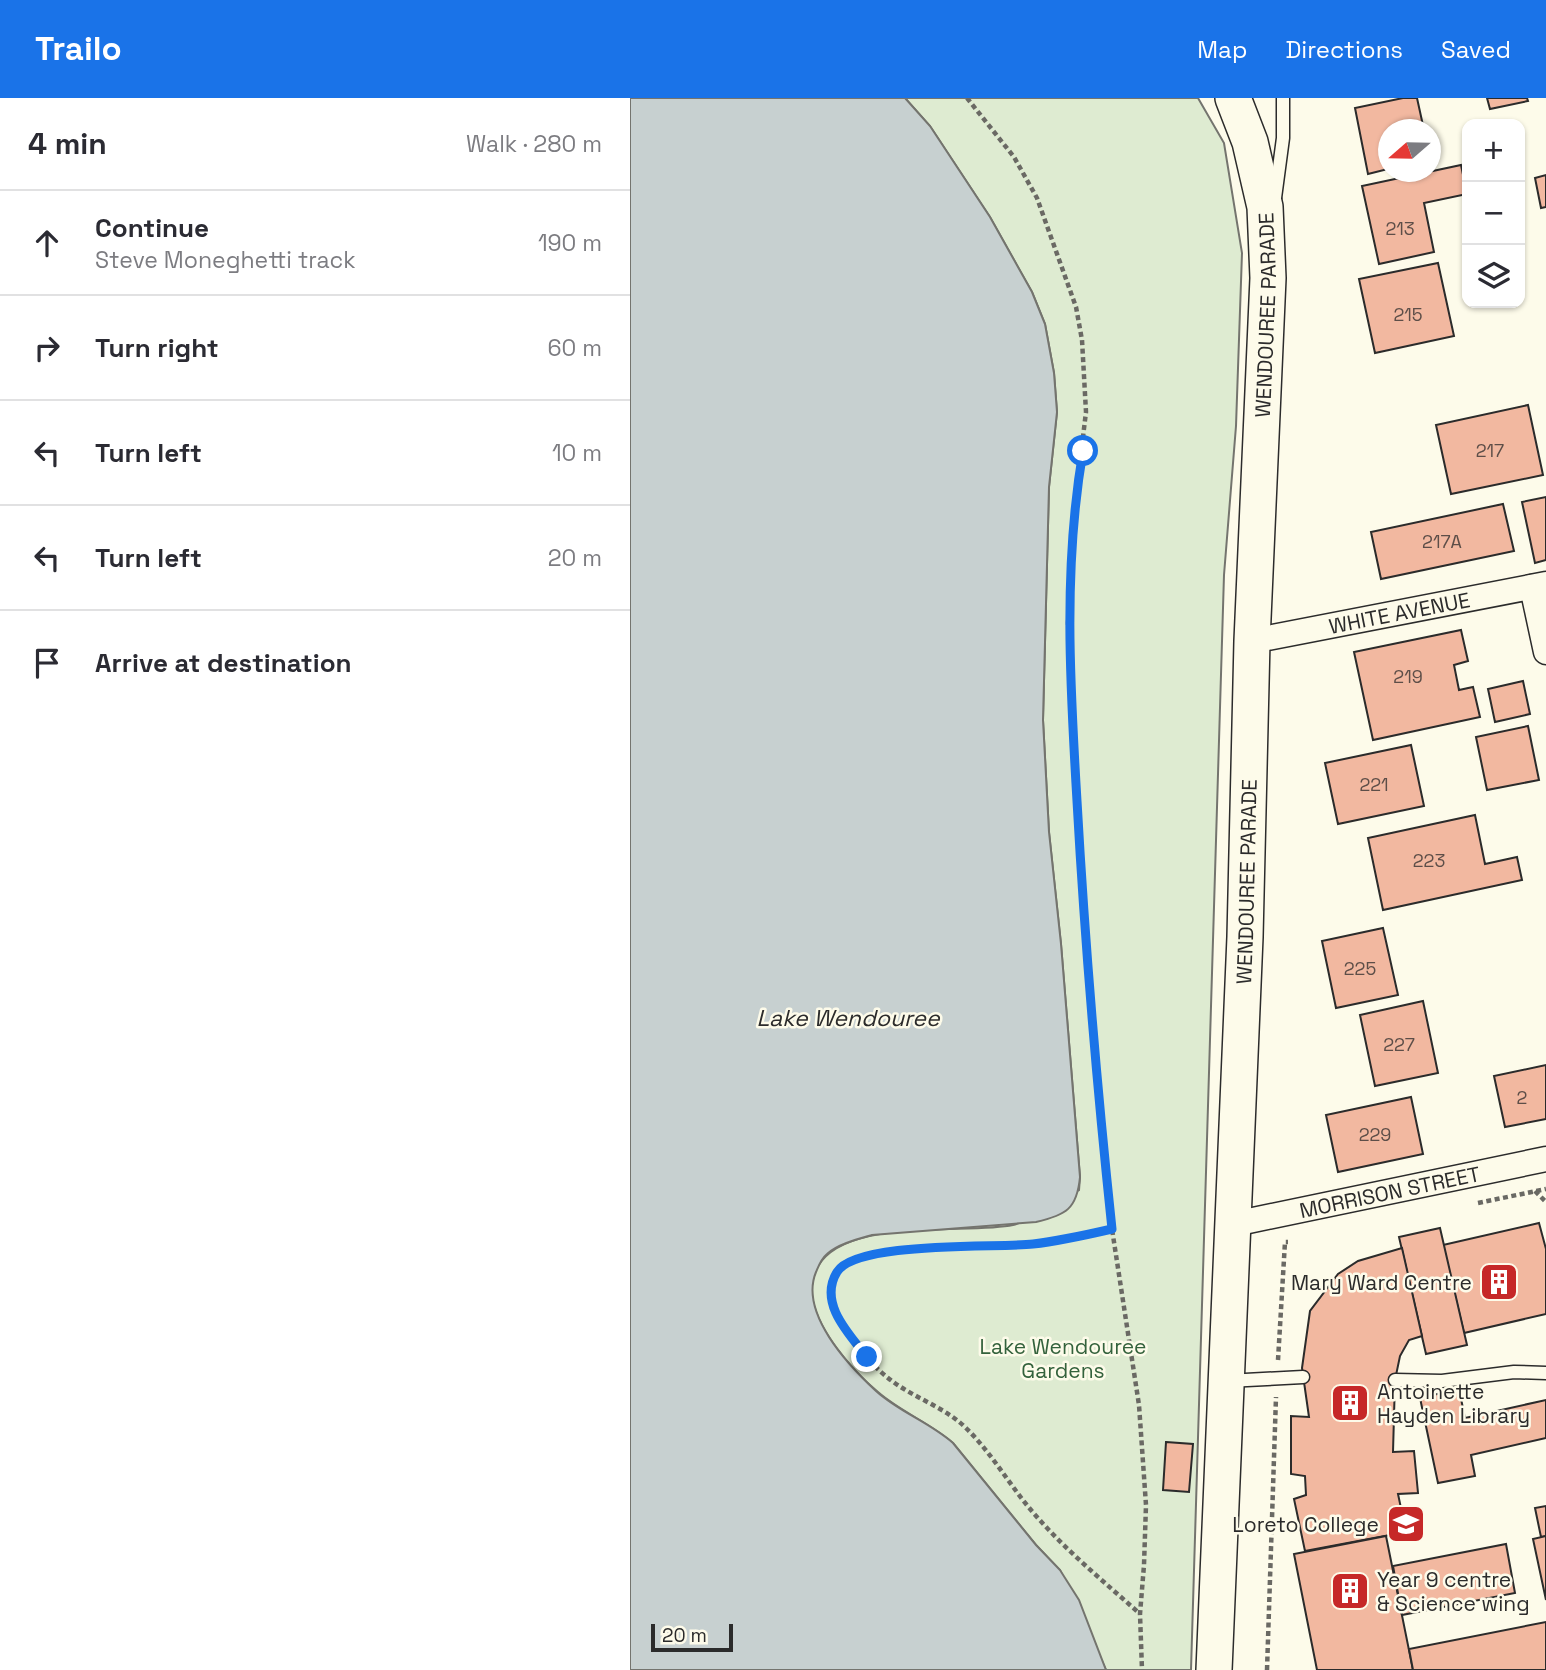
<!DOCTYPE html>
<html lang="en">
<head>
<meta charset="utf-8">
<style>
	:root { --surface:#fff; --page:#f7f7f7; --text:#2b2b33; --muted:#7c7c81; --line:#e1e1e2; --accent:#1a73e8 }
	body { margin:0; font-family:"Space Grotesk",sans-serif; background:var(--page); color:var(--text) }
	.controls { position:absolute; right:21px; top:21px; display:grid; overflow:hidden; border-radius:14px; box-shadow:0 2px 5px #0004 }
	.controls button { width:63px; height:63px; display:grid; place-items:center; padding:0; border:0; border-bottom:2px solid var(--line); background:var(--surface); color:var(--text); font:35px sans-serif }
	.compass { position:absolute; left:748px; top:21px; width:63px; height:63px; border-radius:50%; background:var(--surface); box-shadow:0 2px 5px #0004; rotate:250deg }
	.scale { position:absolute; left:21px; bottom:18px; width:82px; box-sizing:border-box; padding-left:7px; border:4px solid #2b2b2b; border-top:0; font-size:19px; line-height:24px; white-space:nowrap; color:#2b2b2b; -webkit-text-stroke:5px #fdfbea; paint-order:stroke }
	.stop { position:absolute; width:21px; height:21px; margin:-16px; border:5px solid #1a73e8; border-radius:50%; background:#fff }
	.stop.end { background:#1a73e8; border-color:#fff; box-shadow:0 2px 7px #0008 }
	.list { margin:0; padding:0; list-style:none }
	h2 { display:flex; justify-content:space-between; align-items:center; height:91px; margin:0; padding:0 28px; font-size:30px }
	h2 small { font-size:23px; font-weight:400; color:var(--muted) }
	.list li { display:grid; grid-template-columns:46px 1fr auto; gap:21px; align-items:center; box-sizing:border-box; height:105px; padding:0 28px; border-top:2px solid var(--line) }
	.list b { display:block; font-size:26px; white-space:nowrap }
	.list p { margin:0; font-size:23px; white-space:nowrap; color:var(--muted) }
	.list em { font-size:23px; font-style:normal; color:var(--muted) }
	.icon { flex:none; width:38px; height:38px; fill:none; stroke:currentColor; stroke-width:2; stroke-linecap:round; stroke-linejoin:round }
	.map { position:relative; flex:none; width:916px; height:1572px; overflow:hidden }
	header { display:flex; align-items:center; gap:42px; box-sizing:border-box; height:98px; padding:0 35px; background:var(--accent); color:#fff }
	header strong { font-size:33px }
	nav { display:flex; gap:38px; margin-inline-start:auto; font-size:24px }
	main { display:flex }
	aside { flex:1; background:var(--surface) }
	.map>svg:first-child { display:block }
	.green { fill:#deebd1; stroke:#74746e; stroke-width:2 }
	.water { fill:#c7d0d0; stroke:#74746e; stroke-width:2 }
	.building { fill:#f2b8a0; stroke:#2b2b2b; stroke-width:2 }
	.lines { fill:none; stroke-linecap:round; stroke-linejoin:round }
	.lane-casing { stroke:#2b2b2b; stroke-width:15 }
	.street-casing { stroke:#2b2b2b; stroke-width:27 }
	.secondary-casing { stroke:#2b2b2b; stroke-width:38 }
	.path { stroke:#6a6964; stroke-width:4.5; stroke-dasharray:5 3.5; stroke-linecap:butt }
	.lane { stroke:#fdfbea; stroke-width:12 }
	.street { stroke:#fdfbea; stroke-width:24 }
	.secondary { stroke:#fdfbea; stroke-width:35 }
	.route { stroke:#1a73e8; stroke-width:9 }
	.labels { text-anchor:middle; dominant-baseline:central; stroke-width:5; stroke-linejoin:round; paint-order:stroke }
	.number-label { font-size:18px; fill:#5d4e48 }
	.street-label { font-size:21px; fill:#2b2b2b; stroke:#fdfbea }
	.poi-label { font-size:21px; fill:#2b2b2b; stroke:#fdfbea; text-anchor:end }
	.park-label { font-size:21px; fill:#34623c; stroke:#fdfbea }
	.water-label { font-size:23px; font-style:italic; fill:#2b2b2b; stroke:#fdfbea }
</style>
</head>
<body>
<header>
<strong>Trailo</strong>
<nav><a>Map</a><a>Directions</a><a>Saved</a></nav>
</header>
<main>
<aside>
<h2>4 min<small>Walk · 280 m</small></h2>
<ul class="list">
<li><svg class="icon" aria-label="ahead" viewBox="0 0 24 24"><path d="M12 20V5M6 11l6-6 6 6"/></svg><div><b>Continue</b><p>Steve Moneghetti track</p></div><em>190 m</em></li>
<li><svg class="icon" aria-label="right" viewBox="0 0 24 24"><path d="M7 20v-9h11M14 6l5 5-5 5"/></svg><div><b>Turn right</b></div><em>60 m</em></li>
<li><svg class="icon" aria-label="left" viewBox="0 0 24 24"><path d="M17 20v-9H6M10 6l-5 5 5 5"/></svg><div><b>Turn left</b></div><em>10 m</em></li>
<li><svg class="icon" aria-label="left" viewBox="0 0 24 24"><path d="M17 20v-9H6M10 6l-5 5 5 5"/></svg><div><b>Turn left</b></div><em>20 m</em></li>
<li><svg class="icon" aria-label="arrive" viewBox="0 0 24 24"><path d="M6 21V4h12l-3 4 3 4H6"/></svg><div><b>Arrive at destination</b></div></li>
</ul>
</aside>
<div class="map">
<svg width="916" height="1572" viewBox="0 0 916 1572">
	<rect width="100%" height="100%" fill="#fdfbea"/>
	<path class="green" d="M275,0H568L594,45L612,155L606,328L594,477L561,1572H476L430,1472L406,1447L323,1345C300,1325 271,1314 248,1294C222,1273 184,1229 182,1195C178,1113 333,1138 383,1127C399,1123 433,1100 449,1092L450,1079L431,846L419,734L413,622L419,389L427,314L424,275L415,226L402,194L360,119L300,28Z"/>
	<path class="water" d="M0,0H275L300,28L360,119L402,194L415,226L424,275L427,314L419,389L413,622L419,734L431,846L450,1079C447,1111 436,1117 406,1124L242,1137C228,1141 208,1146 197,1156C191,1161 189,1167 186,1174C169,1215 218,1267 246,1293C269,1314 299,1324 323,1345L406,1447L430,1472L449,1502L476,1572H0Z"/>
	<g class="building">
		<polygon points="773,0 787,0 794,32 758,32 758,71 738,76 725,10"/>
		<polygon points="857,0 897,0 898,3 860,11"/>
		<polygon points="831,67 837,96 794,105 804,154 749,166 732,88"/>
		<polygon points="916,77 916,109 911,110 905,80"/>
		<polygon points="808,165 824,238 745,255 729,181"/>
		<polygon points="898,307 913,377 821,396 806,327"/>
		<polygon points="916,399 916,462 905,465 892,404"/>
		<polygon points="873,406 884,453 751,481 741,434"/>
		<polygon points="831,532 838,563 824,567 829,592 843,589 850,619 743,642 724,554"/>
		<polygon points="893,583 900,616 865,624 858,591"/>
		<polygon points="898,628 909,682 857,692 846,639"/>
		<polygon points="781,647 794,708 708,726 695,665"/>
		<polygon points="845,717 855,766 887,759 892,782 753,812 738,740"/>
		<polygon points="753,830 768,897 706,910 692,843"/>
		<polygon points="793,903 808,975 745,988 730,917"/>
		<polygon points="916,967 916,1021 875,1029 864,978"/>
		<polygon points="781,999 793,1056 708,1074 696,1017"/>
		<polygon points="909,1125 916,1151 916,1216 834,1235 813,1147"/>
		<polygon points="810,1130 837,1247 796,1256 769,1139"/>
		<polygon points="772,1150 792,1238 779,1242 770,1258 765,1282 763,1354 784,1353 788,1395 768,1396 776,1434 675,1453 664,1401 676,1397 675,1378 661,1376 661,1318 679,1319 672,1270 680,1213 708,1176 728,1163"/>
		<polygon points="829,1291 835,1320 916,1302 916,1340 841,1357 845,1378 808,1385 790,1300"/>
		<polygon points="536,1344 563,1346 559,1394 533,1392"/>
		<polygon points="916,1408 916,1438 911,1439 905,1410"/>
		<polygon points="756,1438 783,1572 687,1572 664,1456"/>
		<polygon points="916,1438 916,1502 903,1441"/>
		<polygon points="876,1446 885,1495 772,1517 763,1468"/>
		<polygon points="916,1524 916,1572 783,1572 779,1551"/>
	</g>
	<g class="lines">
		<defs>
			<g id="lane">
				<polyline points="645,100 653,40 653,0"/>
				<polyline points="765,1282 812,1283 884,1274 916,1275"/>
				<polyline points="597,1283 673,1279"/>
			</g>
			<g id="street">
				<polyline points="902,489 916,554"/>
				<path id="s1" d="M622,543L916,486"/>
				<path id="s2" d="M604,1126L916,1061"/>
			</g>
			<g id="secondary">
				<path id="s3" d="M584,1572L615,839L622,543L638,180L635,109L620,44L603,0"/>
			</g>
		</defs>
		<use href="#lane" class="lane-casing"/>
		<use href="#street" class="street-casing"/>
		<use href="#secondary" class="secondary-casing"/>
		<g class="path">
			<polyline points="337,0 384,59 407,100 446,209 452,242 456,314 448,380 438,525 452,799 468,996 482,1131 509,1307 516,1407 514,1467 510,1516 512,1572"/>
			<polyline points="905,1093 916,1104"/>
			<polyline points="848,1105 916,1091"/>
			<path d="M482,1131L405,1145L257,1153C242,1156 224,1158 212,1168C177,1200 236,1264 262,1283C286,1301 317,1310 338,1332C362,1356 379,1386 401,1412C433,1450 472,1482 509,1515"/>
			<polyline points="648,1262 655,1144 658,1144"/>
			<polyline points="637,1572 646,1299"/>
		</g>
		<use href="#lane" class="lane"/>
		<use href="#street" class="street"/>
		<use href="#secondary" class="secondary"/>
	</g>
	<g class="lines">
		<path class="route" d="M237,1259C219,1236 188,1205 207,1174C226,1143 364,1150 403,1146C429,1143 456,1137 482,1131C467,989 455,846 447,703C440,586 433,469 453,353"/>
	</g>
	<defs>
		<symbol id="building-square" viewBox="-11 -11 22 22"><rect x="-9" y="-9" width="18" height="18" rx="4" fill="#c62828" stroke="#fdfbea"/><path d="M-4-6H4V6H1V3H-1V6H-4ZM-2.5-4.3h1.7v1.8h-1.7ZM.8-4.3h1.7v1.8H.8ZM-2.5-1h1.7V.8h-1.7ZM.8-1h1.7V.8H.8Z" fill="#fff"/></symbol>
		<symbol id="school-square" viewBox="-11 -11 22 22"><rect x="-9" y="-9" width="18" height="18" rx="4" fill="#c62828" stroke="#fdfbea"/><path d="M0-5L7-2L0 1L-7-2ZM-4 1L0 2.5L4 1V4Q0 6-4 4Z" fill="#fff"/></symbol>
	</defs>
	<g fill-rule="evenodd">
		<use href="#building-square" x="847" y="1162" width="44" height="44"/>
		<use href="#building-square" x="698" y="1283" width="44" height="44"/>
		<use href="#school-square" x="754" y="1404" width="44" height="44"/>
		<use href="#building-square" x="698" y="1471" width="44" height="44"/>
	</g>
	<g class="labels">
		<g class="number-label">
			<text x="770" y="130">213</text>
			<text x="778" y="216">215</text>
			<text x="860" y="352">217</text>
			<text x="812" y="443">217A</text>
			<text x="778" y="578">219</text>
			<text x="744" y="686">221</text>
			<text x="799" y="762">223</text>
			<text x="730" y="870">225</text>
			<text x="769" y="946">227</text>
			<text x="892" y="999">2</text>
			<text x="745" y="1036">229</text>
		</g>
		<g class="street-label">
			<text stroke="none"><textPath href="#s3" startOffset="1356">WENDOUREE PARADE</textPath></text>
			<text stroke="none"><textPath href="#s1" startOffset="150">WHITE AVENUE</textPath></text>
			<text stroke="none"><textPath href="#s3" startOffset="789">WENDOUREE PARADE</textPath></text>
			<text stroke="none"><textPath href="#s2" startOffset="159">MORRISON STREET</textPath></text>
		</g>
		<g class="poi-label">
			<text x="842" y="1184">Mary Ward Centre</text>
			<text x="747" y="1293" text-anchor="start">Antoinette<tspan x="747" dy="24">Hayden Library</tspan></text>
			<text x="749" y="1426">Loreto College</text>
			<text x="747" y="1481" text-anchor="start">Year 9 centre<tspan x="747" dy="24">&amp; Science wing</tspan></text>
		</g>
		<g class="park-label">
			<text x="433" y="1248">Lake Wendouree<tspan x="433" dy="24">Gardens</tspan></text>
		</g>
		<g class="water-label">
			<text x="218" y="920">Lake Wendouree</text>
		</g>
	</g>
</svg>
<div class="controls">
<button>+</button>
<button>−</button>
<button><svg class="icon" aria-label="layers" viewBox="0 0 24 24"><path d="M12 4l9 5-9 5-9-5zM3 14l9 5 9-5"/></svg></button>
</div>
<svg class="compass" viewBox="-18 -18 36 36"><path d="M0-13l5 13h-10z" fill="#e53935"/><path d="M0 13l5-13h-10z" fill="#7c7c81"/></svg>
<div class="scale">20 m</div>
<div class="stop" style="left:453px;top:353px"></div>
<div class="stop end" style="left:237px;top:1259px"></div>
</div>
</main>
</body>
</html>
